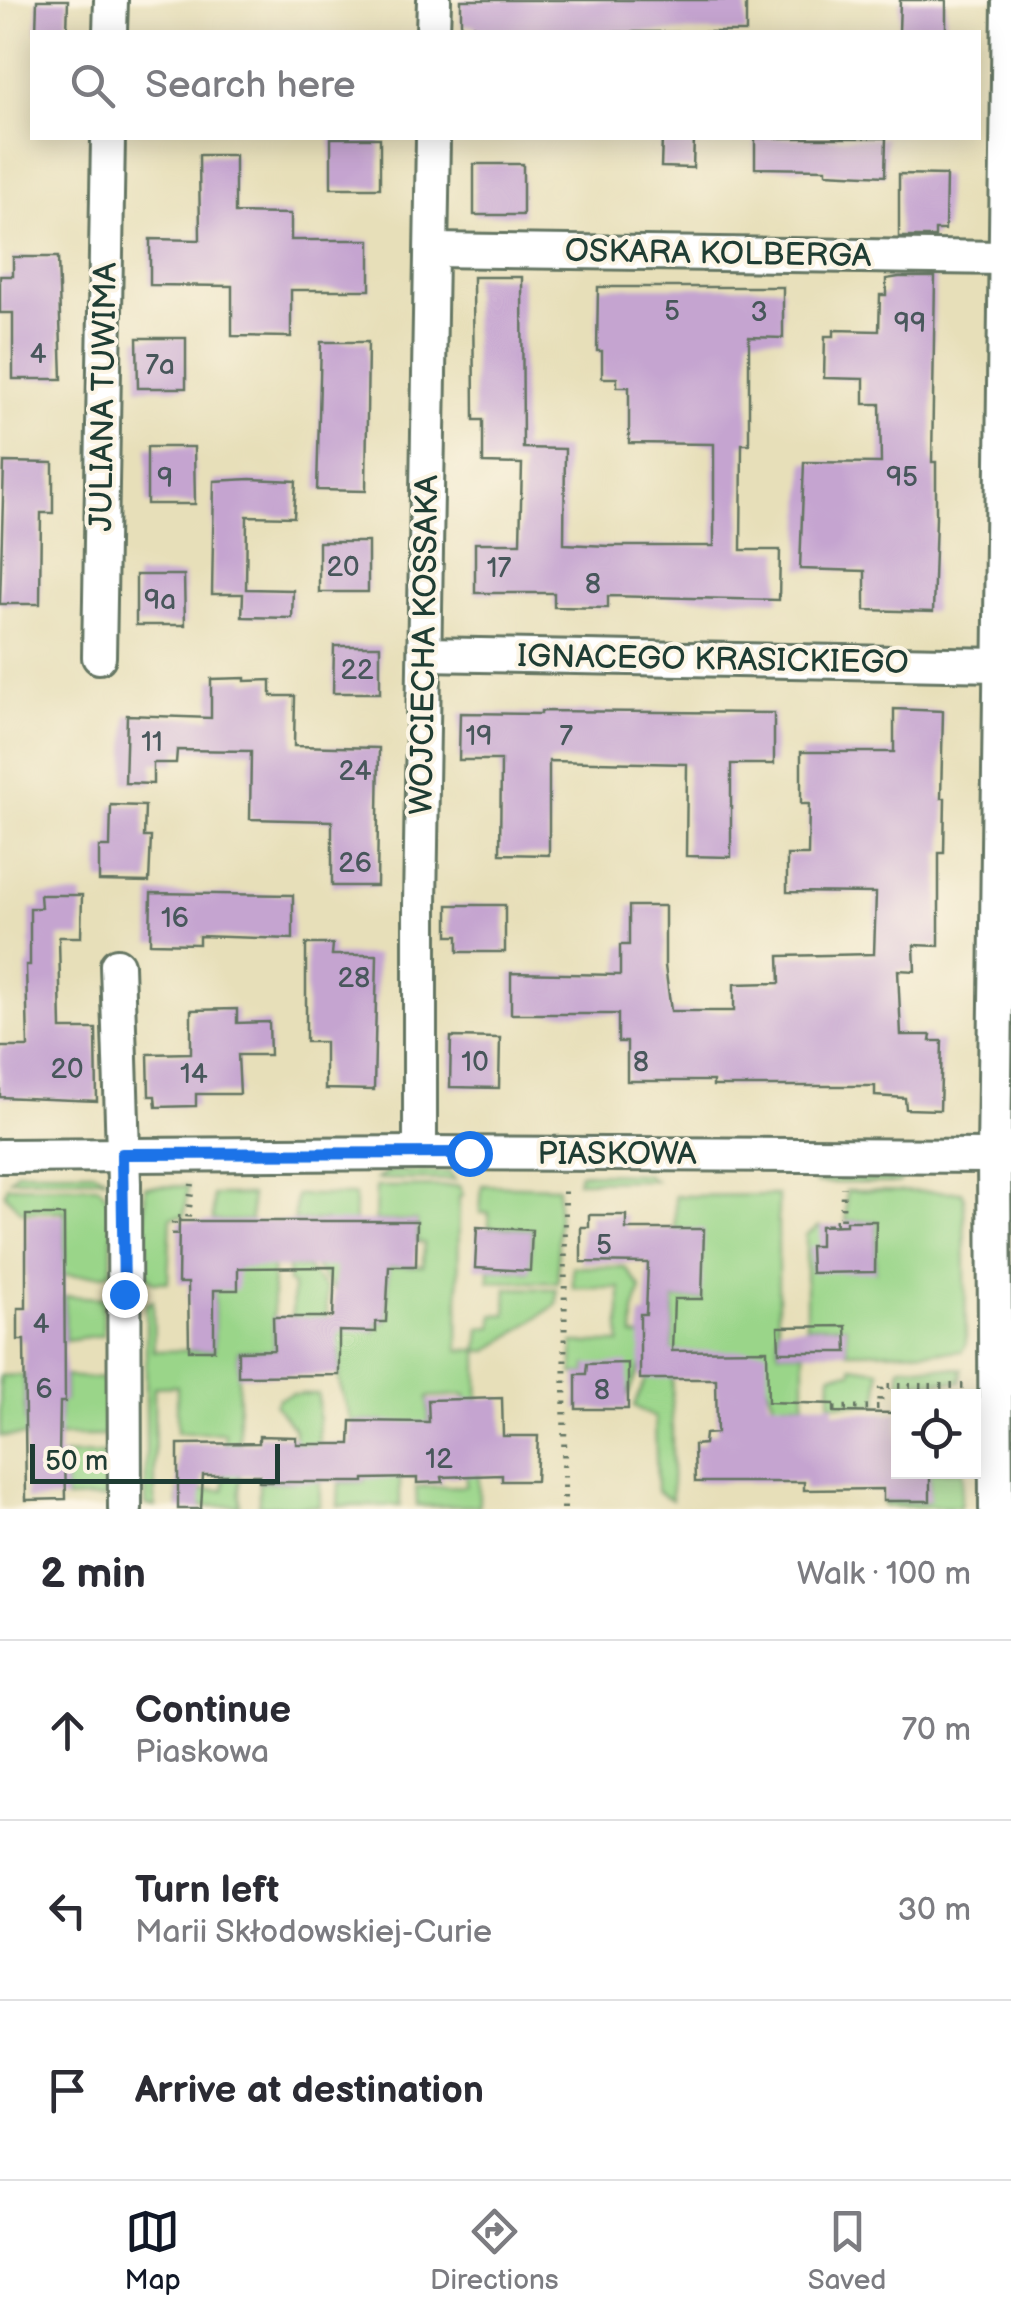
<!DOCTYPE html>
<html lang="en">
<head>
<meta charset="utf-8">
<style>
	:root { --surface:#fff; --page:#f7f7f7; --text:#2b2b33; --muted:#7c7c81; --line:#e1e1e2; --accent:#111827 }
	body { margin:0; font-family:"Balsamiq Sans",sans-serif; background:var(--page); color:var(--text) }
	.controls { position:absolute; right:30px; bottom:30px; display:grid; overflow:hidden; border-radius:0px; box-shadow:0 5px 25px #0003 }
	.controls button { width:90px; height:90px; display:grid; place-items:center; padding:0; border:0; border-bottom:2px solid var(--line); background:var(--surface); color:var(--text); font:50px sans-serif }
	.scale { position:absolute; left:30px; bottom:25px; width:250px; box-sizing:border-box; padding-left:10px; border:5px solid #1f3d34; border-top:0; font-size:28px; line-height:35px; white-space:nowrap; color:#1f3d34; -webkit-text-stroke:8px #fcf5e5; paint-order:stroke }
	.stop { position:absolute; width:30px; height:30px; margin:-22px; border:8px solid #1a73e8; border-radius:50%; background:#fff }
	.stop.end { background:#1a73e8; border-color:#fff; box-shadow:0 2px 10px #0008 }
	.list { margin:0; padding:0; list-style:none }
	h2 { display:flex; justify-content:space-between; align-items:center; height:130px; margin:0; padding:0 40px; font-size:42px }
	h2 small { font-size:32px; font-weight:400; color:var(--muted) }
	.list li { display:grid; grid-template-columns:65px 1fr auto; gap:30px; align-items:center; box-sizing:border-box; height:180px; padding:0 40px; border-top:2px solid var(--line) }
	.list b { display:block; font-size:38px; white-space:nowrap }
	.list p { margin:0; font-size:32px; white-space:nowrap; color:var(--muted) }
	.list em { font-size:32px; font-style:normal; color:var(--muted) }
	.icon { flex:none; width:55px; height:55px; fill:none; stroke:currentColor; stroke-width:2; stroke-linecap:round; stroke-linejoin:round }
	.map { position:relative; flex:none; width:1011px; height:1509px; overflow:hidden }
	.search { position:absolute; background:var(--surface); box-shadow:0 5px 25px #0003; left:30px; right:30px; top:30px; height:110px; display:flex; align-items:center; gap:25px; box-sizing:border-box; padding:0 35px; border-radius:0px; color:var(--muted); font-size:38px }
	.sheet { height:670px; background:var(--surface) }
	nav { display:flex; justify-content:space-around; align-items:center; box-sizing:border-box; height:140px; border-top:2px solid var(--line); background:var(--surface); font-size:28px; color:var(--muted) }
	nav a { display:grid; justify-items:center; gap:5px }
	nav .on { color:var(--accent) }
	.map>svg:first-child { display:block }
	.green { fill:#9ad589; stroke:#5c895e; stroke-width:2.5 }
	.building { fill:#c5a4d0 }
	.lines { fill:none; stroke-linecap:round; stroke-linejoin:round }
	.street-casing { stroke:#657663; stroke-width:38 }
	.path { stroke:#657663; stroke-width:6; stroke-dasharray:2.5 8; stroke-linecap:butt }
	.street { stroke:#fff; stroke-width:32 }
	.route { stroke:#1a73e8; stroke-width:12 }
	.labels { text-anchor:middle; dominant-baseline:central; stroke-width:8; stroke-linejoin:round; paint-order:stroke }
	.number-label { font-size:28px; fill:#48575b }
	.street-label { font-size:32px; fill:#1f3d34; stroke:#fcf5e5 }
</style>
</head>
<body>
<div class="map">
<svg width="1011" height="1509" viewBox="0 0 1011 1509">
	<rect width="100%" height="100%" fill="#fcf5e5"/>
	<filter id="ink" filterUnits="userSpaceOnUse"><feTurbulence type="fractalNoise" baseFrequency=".01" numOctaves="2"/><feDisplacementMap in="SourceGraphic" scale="20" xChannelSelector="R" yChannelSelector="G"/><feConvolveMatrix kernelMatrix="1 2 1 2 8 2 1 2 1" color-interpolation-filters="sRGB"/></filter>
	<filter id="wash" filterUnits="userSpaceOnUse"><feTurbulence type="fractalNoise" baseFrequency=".0048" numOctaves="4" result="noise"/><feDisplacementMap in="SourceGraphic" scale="40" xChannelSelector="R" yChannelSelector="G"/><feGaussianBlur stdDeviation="2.25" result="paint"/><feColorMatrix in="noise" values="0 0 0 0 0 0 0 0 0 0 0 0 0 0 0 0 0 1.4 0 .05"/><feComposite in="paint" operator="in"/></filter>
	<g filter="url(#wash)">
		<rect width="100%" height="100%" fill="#e7dfb9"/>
		<g class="green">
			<path d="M834,1170C855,1177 883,1168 902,1178L899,1183H816L817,1176Z"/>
			<polygon points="17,1171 92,1171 106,1178 10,1179"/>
			<polygon points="389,1171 449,1172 455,1180 377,1179"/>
			<polygon points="580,1173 645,1174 654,1180 577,1181"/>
			<polygon points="482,1185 558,1187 558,1283 489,1281 489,1269 529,1271 532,1230 489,1227 489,1213 480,1213"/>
			<polygon points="7,1186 99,1186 112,1203 111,1272 103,1275 26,1275 64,1259 64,1211 22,1212 4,1194"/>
			<polygon points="188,1186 184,1216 171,1217 168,1282 153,1282 144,1273 145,1187"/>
			<polygon points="459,1186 463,1195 459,1196 458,1350 478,1350 480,1328 493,1327 493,1315 506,1314 507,1288 557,1289 557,1304 488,1351 478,1351 479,1506 417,1506 416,1487 466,1486 465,1395 428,1397 429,1432 400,1432 400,1506 338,1506 339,1483 364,1482 384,1422 351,1421 339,1381 339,1350 292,1317 293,1285 288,1282 288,1267 306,1267 326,1289 327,1321 375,1332 376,1322 386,1322 389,1266 423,1266 424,1243 417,1242 417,1221 375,1221 376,1187"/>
			<polygon points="846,1191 961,1192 964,1196 966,1343 962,1351 847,1352 846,1326 806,1326 806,1235 820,1226 875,1271 876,1221 846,1221"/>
			<rect x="213" y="1195" width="38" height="26"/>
			<polygon points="296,1195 355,1195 354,1291 334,1290 315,1267 326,1221 294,1221"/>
			<polygon points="778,1195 778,1350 779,1352 804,1352 804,1403 784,1403 784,1430 759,1364 672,1351 674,1299 702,1299 675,1230 675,1196"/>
			<polygon points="272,1245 274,1350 238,1351 240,1506 178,1506 178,1490 224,1490 225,1433 177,1433 177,1386 154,1387 155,1507 146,1505 146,1304 153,1301 154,1351 214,1350 214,1290 238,1268"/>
			<polygon points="573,1267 625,1267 641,1289 634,1311 633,1336 651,1338 628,1397 587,1364 586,1374 573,1374 573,1343 620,1343 620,1288 573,1288"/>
			<polygon points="65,1296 103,1298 103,1335 65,1340"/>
			<polygon points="653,1363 672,1379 672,1500 657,1491 655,1418 634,1406"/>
			<polygon points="852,1366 879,1370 878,1404 830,1404 831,1374 852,1372"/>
			<polygon points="906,1366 962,1369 961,1382 900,1381 900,1368"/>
			<polygon points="24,1375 25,1421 59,1421 60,1402 65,1401 65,1376 104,1379 105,1436 0,1436 0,1376"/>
			<polygon points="291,1394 318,1394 320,1506 259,1506 259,1482 293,1482 295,1429 275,1405 279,1398"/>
			<polygon points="104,1454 105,1498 66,1499 65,1455"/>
			<polygon points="930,1472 963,1472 960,1507 884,1506 883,1501 929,1501"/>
		</g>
		<g id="blocks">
			<g class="building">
				<polygon points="37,0 68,0 67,32 36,32"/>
				<polygon points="461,0 746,0 746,32 476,32 475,26 461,25"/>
				<polygon points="900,0 946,0 946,32 899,32"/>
				<rect x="331" y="138" width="49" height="50"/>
				<polygon points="662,138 694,138 693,168 661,167"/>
				<polygon points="755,138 886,138 885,176 826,173 826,169 755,168"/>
				<polygon points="199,155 235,155 235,213 291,214 291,240 370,240 370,290 291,290 291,337 232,336 232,286 150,285 150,239 200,240"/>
				<rect x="474" y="164" width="49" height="51"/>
				<polygon points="899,174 946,175 945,230 935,230 935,237 899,237"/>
				<polygon points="13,257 58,257 62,379 13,379 13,313 0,313 0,276 13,276"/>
				<polygon points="473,277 522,277 523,448 565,449 564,544 609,546 714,546 714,444 629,443 629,387 617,387 617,378 602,378 602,351 597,351 598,287 783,287 783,338 749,337 749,444 742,444 741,550 780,550 779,600 608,596 608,608 554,607 554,593 475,593 475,543 520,543 522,464 483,463 483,420 474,420"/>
				<polygon points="899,277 935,277 932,462 936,462 936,518 933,612 865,610 865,571 800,569 804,462 881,463 880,404 864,404 864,379 824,378 825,336 834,336 834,330 879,331 880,295 886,295 886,279"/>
				<polygon points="137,338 186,338 186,388 138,388"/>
				<polygon points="321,342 368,342 366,491 317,490"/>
				<polygon points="147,447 194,447 195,504 147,504"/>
				<polygon points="4,462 53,463 53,513 41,513 40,604 0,604"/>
				<polygon points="250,479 296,481 294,517 247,516 246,589 293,590 292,618 242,617 243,594 212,594 214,481"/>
				<rect x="319" y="542" width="49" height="50"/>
				<polygon points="136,575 184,575 185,625 136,625"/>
				<polygon points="334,646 380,646 380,693 333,693"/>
				<polygon points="245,678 245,681 271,680 271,696 295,696 294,746 379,748 377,886 332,886 332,821 250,819 251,751 177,750 176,763 153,763 153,784 125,783 127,715 211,718 211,679"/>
				<polygon points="894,709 943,711 941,798 945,798 944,853 939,853 939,946 914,945 915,971 898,970 901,1035 931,1035 930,1041 942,1041 940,1110 906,1109 905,1098 875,1096 875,1086 713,1086 713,1081 627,1081 627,1042 618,1042 618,1014 511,1014 511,973 620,975 620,945 629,945 629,906 665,906 665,966 671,1011 734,1011 734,984 780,983 779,956 874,954 876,893 787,892 787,855 808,855 809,804 801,804 801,752 894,752"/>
				<polygon points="541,711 774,713 774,764 731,764 731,857 686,856 687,764 549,761 549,855 500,854 501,760 459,760 460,713 541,714"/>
				<polygon points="111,805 145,806 144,837 151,837 149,882 99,881 99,847 110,847"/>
				<polygon points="151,893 293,895 293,939 199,936 199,944 150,943"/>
				<polygon points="40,895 82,895 81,937 59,937 61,1029 96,1029 97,1101 0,1097 0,1047 28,1047 26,965 30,965 30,908 41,908"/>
				<polygon points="448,905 505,905 505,952 458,952 458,936 448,936"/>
				<polygon points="306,944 333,944 332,955 377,955 374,1090 325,1089 325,1042 306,1042"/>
				<polygon points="237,1009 237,1023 269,1022 270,1055 238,1055 240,1094 196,1094 196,1106 156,1107 155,1096 149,1096 148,1054 191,1053 191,1010"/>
				<polygon points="451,1037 500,1038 499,1088 450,1087"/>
				<polygon points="26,1215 64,1215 65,1402 60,1402 59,1455 65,1455 66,1499 26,1500 24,1340 18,1340 18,1308 26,1308"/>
				<polygon points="589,1215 626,1215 626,1229 704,1229 702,1299 674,1299 672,1351 767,1350 768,1402 834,1404 834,1412 898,1413 898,1472 930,1472 930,1501 883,1501 883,1489 804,1490 804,1482 695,1482 694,1445 704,1444 705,1434 717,1433 716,1379 640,1379 640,1314 646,1314 648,1263 581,1262 581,1227 589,1227"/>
				<polygon points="179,1221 417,1221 416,1266 389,1266 386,1322 376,1322 376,1332 339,1331 339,1375 238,1376 238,1351 274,1350 273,1317 333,1317 335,1267 238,1268 238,1290 214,1290 214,1350 189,1350 188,1283 178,1283"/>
				<polygon points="846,1221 876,1221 875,1272 811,1273 810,1246 820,1246 820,1226 846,1225"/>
				<polygon points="477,1227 532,1230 530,1271 475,1268"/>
				<polygon points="846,1326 847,1352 779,1352 778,1327"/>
				<polygon points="628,1363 628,1409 576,1409 576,1374 586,1374 587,1364"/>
				<polygon points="502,1398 503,1436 538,1436 536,1481 502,1481 502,1475 442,1477 443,1482 417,1483 417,1478 364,1479 364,1482 259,1482 259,1475 203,1475 201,1509 178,1509 178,1444 259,1443 259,1436 296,1437 296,1444 350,1444 351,1421 429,1422 428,1400"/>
			</g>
		</g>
	</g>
	<g filter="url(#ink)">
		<use href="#blocks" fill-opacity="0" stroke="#657663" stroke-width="2.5"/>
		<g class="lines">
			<defs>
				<g id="street">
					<polyline points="110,32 111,0"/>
					<polyline points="433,32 434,0"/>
					<polyline points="432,250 1005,258"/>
					<polyline points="425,654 1000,665"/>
					<polyline points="99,657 108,138"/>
					<polyline points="117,965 124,1183 125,1509"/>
					<polyline points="420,1153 420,904 433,138"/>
					<polyline points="0,1156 420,1153 994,1156"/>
					<polyline points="996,1509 994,1156 1009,0"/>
				</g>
			</defs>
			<use href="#street" class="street-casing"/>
			<g class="path">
				<polyline points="828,1226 828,1222 842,1222 843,1187"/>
				<polyline points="174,1235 174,1218 188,1218 192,1184"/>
				<polyline points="834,1408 880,1407 881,1386 964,1386"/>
				<polyline points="564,1509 565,1185"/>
			</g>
			<use href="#street" class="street"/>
		</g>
	</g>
	<g class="lines" filter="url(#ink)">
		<polyline class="route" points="124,1294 122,1154 469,1153"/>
	</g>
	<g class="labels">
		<g class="number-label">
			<text x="672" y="311">5</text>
			<text x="759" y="312">3</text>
			<text x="910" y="323">99</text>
			<text x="38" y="354">4</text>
			<text x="160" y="365">7a</text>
			<text x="902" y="477">95</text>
			<text x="165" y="478">9</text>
			<text x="343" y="567">20</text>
			<text x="499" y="568">17</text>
			<text x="593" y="584">8</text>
			<text x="160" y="600">9a</text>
			<text x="357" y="670">22</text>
			<text x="479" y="736">19</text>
			<text x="566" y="736">7</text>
			<text x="152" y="742">11</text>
			<text x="355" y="771">24</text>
			<text x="355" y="863">26</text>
			<text x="175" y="918">16</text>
			<text x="354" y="978">28</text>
			<text x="475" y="1062">10</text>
			<text x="641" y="1062">8</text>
			<text x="67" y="1069">20</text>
			<text x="194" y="1074">14</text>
			<text x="604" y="1245">5</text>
			<text x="41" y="1324">4</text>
			<text x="44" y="1389">6</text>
			<text x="602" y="1390">8</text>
			<text x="439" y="1459">12</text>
		</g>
		<g class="street-label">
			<text transform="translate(718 254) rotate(1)">OSKARA KOLBERGA</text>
			<text transform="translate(104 397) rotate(-89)">JULIANA TUWIMA</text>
			<text transform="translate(425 645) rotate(-89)">WOJCIECHA KOSSAKA</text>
			<text transform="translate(713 660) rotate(1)">IGNACEGO KRASICKIEGO</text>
			<text x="617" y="1154">PIASKOWA</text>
		</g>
	</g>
</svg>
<div class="controls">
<button><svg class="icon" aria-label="locate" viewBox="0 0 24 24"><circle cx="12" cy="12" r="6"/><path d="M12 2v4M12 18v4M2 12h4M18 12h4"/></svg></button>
</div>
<div class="scale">50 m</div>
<div class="stop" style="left:469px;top:1153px"></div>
<div class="stop end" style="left:124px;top:1294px"></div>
<div class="search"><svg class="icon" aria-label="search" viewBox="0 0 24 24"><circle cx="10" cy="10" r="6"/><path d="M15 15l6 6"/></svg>Search here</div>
</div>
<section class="sheet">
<h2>2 min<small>Walk · 100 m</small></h2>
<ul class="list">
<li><svg class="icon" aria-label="ahead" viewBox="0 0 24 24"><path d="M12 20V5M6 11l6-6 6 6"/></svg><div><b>Continue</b><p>Piaskowa</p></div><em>70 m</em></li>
<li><svg class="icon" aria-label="left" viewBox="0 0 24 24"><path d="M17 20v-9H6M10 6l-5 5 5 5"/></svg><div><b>Turn left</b><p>Marii Skłodowskiej-Curie</p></div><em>30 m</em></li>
<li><svg class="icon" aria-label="arrive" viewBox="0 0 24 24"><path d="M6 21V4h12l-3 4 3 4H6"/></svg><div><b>Arrive at destination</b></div></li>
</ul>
</section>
<nav>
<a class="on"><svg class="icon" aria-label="map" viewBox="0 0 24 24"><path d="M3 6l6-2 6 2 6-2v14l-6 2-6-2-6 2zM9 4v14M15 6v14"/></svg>Map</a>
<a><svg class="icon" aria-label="directions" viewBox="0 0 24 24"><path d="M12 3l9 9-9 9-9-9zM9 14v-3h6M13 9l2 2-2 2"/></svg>Directions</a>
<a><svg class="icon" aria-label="saved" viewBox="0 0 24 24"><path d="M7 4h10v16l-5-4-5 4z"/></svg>Saved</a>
</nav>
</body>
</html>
